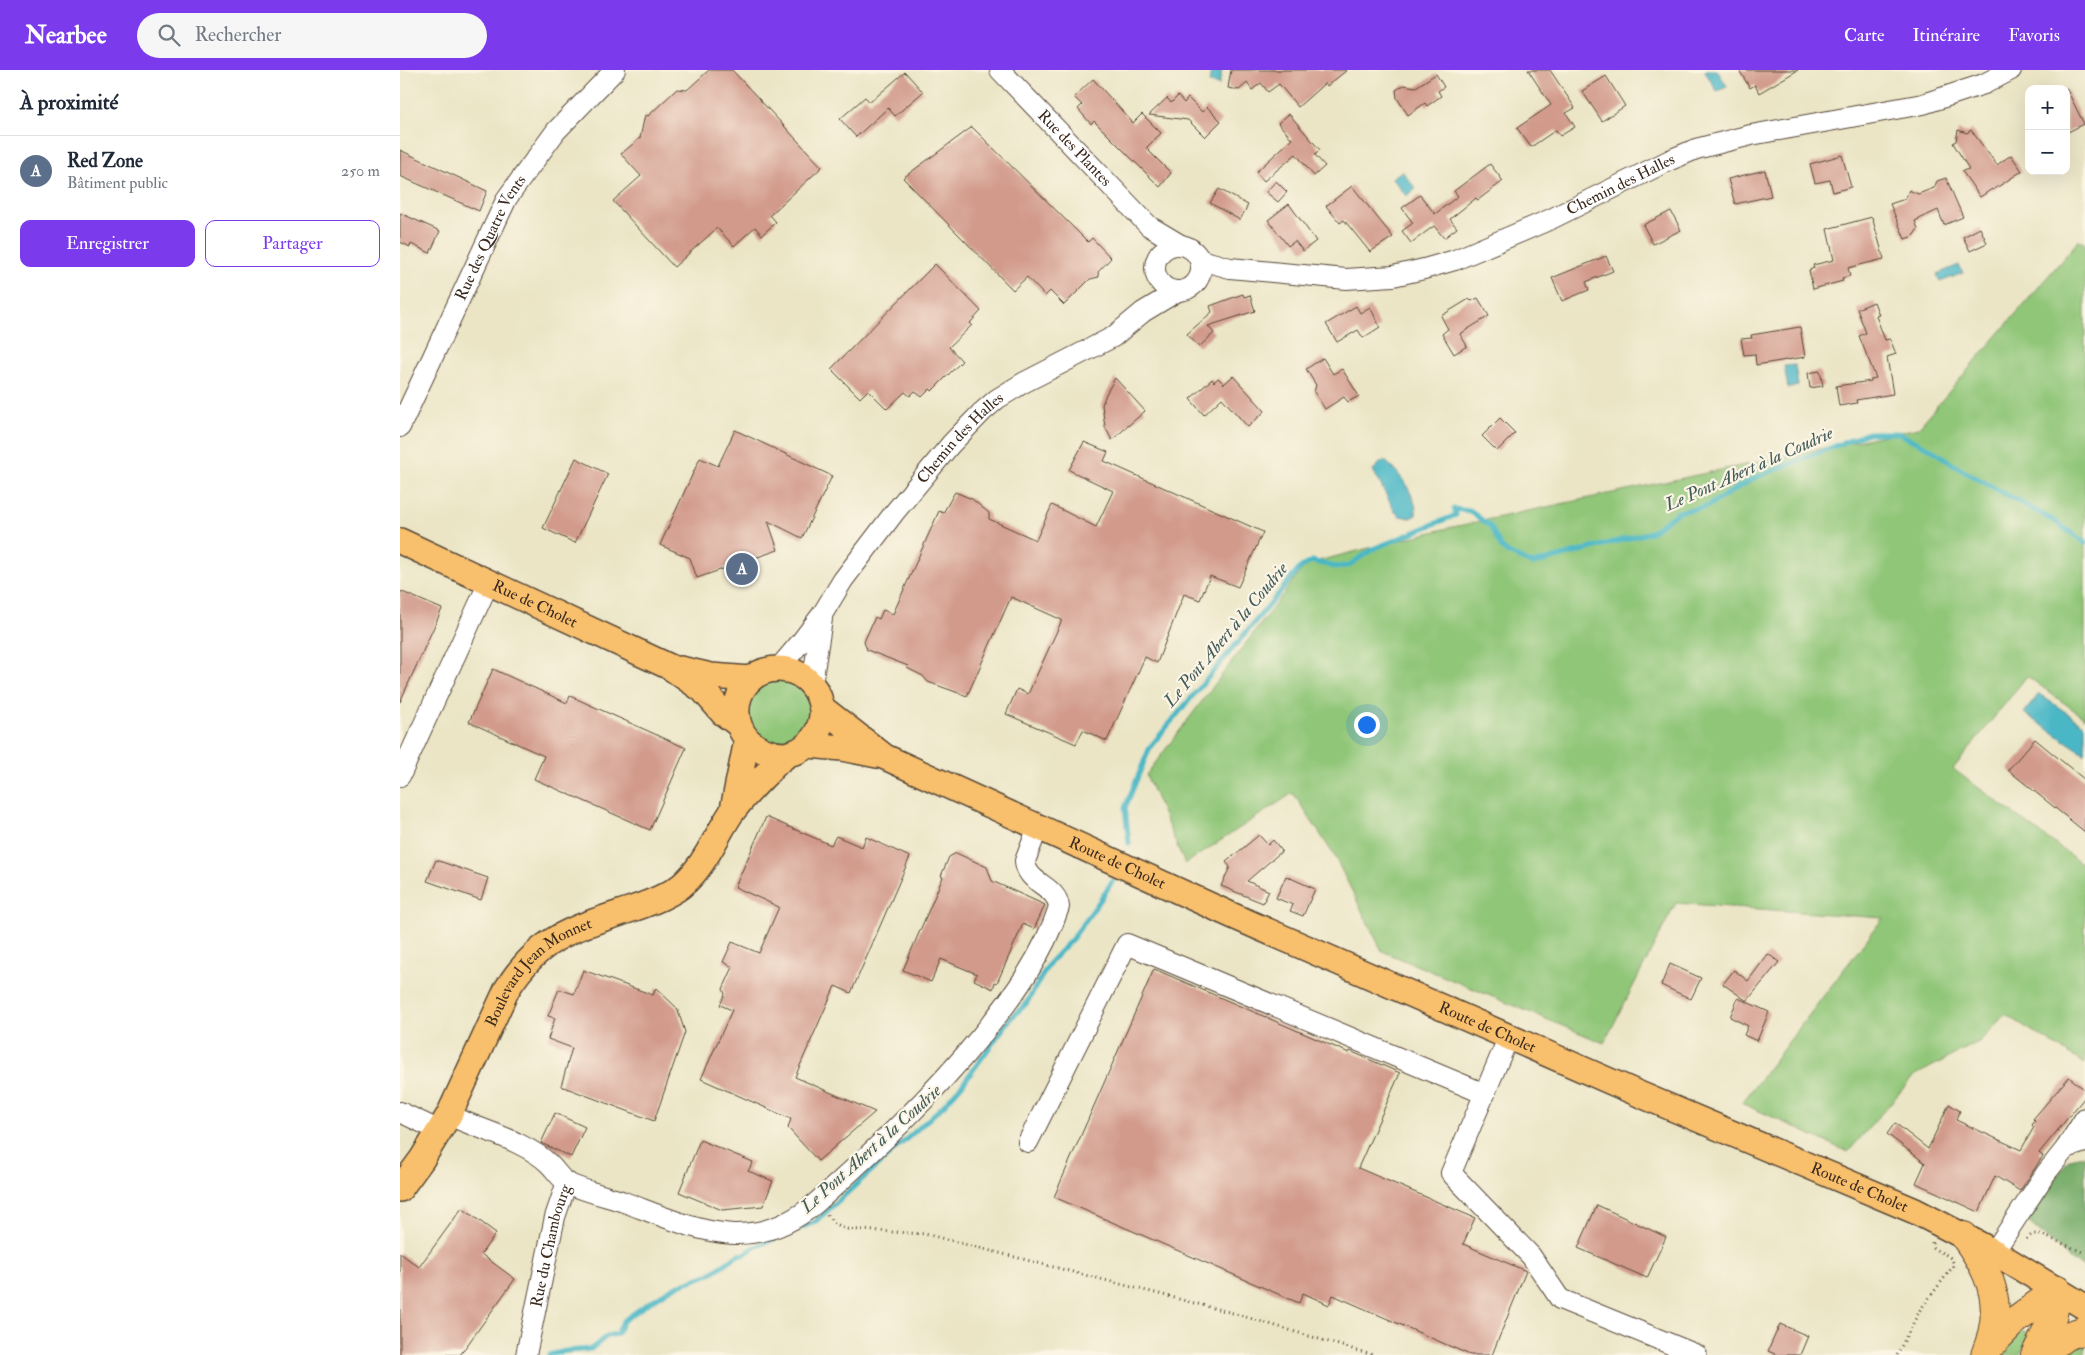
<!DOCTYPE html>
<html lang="fr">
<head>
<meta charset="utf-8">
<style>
	:root { --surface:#fff; --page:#f6f6f7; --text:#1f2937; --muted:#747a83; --line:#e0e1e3; --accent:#7c3aed }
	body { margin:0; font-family:"IM FELL Double Pica",serif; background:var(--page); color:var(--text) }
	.controls { position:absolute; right:15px; top:15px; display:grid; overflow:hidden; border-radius:10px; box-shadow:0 5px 20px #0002 }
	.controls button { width:45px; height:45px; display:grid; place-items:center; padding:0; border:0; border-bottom:1px solid var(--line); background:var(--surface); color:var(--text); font:25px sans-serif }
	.you { position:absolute; left:966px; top:654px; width:18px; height:18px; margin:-12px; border:4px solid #fff; border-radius:50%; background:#1a73e8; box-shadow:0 0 0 8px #1a73e833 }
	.badge { display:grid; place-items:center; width:32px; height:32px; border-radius:50%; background:var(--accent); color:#fff; font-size:16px; font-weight:700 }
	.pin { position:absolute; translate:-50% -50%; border:2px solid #fff; box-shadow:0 1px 5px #0006 }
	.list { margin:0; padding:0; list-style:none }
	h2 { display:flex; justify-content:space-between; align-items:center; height:65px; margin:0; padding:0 20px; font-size:21px }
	h2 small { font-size:16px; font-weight:400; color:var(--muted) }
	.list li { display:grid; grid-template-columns:32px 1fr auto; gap:15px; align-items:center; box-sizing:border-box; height:70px; padding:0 20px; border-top:1px solid var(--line) }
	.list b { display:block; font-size:19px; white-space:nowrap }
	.list p { margin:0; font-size:16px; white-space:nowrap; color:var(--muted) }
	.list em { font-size:16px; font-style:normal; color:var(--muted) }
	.actions { display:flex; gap:10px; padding:15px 20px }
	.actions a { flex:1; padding:11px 0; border:1px solid var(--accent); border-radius:10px; text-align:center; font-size:18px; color:var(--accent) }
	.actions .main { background:var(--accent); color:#fff }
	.icon { flex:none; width:28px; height:28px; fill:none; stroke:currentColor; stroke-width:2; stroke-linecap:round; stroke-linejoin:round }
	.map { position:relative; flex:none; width:1685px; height:1285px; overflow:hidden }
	header { display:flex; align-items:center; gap:30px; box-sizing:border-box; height:70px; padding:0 25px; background:var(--accent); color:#fff }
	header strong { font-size:24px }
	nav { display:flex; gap:28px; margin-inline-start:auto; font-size:18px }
	.search { width:350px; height:45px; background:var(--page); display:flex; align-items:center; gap:12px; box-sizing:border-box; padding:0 18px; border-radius:28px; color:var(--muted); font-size:19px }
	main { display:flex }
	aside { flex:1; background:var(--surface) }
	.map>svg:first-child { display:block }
	.green { fill:#90c678; stroke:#66784b }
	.forest { fill:#74ab68; stroke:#586a43 }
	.water { fill:#4ab7c6; stroke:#427072 }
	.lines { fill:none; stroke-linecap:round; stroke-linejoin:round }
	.stream { stroke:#4ab7c6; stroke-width:5 }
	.building { fill:#d19a8b }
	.minor-casing { stroke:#554637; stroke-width:22 }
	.major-casing { stroke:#554637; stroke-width:28 }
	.highway-casing { stroke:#554637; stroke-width:30 }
	.path { stroke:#554637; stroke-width:3; stroke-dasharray:1 4; stroke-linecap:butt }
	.minor { stroke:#fff; stroke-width:20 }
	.major { stroke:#f8bf6c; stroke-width:25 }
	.highway { stroke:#f8bf6c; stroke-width:28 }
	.labels { text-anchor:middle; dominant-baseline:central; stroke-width:4.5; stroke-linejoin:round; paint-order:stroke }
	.street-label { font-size:16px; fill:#3b2a1e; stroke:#fcf5e5 }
	.water-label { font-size:18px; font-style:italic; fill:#405b59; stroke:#fcf5e5 }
</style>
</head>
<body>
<header>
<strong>Nearbee</strong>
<div class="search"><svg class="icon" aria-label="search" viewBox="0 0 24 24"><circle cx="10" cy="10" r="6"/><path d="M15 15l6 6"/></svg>Rechercher</div>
<nav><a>Carte</a><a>Itinéraire</a><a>Favoris</a></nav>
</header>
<main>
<aside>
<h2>À proximité<small></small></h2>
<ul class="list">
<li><span class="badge" style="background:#5c6f8a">A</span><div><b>Red Zone</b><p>Bâtiment public</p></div><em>250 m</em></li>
</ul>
<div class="actions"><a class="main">Enregistrer</a><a>Partager</a></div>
</aside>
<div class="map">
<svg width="1685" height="1285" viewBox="0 0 1685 1285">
	<rect width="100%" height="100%" fill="#fcf5e5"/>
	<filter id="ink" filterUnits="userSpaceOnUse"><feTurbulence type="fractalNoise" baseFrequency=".02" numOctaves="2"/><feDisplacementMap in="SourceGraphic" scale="10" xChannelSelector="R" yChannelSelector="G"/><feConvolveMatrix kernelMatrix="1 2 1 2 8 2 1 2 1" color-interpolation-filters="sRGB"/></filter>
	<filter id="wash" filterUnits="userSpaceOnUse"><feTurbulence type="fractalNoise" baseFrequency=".0096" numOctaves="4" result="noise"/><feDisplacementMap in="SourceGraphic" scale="20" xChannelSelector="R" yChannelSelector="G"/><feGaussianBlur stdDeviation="1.12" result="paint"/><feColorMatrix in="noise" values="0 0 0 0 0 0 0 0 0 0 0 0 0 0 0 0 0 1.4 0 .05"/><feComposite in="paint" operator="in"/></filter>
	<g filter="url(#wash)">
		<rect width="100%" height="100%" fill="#ebe5c6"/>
		<g class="green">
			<polygon points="1679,170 1685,174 1685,648 1627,606 1553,699 1685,796 1685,994 1605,944 1582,970 1514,1006 1448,1082 1342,1033 1483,848 1276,833 1204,973 982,881 934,785 893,723 785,794 746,705 906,494 1048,458 1518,358"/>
			<polygon points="388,607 413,630 406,664 385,676 353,664 345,633 356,615"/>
			<polygon points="1621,1261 1629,1264 1629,1269 1619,1285 1601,1285 1607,1275"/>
			<polygon points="1685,1272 1685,1285 1658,1285"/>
		</g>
		<polygon class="forest" points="1685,1086 1685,1198 1672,1191 1626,1150 1669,1089"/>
		<g class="water">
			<polygon points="811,0 822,0 819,15 809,13"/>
			<polygon points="1307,0 1317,0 1327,16 1317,22 1305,1"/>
			<polygon points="1002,101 1016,119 1006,126 992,108"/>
			<polygon points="1559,195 1563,203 1540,212 1537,204"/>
			<polygon points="1395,295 1398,316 1388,318 1384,296"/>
			<path d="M985,391C998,400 1018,428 1016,445L1010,448L1000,446L995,442L973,400L981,392Z"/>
			<polygon points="1639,624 1685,655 1685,684 1624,643"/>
		</g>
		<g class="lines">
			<g class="stream">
				<polyline points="729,773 725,738 750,677 900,498 912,491 935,497 948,496 973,479 1056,445 1054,439 1070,441 1090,456 1101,477 1108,483 1133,494 1251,462 1278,442 1306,437 1352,409 1468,363 1498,363 1531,379 1560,399 1656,452 1685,473"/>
				<polyline points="149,1285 166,1281 191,1279 207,1266 217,1264 223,1251 247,1234 274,1217 310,1204 340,1184 343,1185 355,1177 415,1152 543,1036 562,1015 611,948 626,934 650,892 672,869 701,829 713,810"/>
			</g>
		</g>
		<g id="blocks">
			<g class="building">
				<polygon points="309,0 332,0 422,97 370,145 376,152 362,165 355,157 334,176 317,158 274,197 213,131 241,106 221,84 240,68 245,45 248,46 277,19 287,20"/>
				<polygon points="831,0 947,0 927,16 925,13 898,37 879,14 868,22 861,13 852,20 847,13 839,20 828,18"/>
				<polygon points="1128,0 1150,0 1175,38 1166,43 1175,57 1160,66 1156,60 1131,77 1117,58 1151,35"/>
				<polygon points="1339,0 1398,0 1359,23 1355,15 1350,18"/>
				<polygon points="505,2 523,22 495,46 488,38 456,67 440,49 465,27 470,32"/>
				<polygon points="1036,4 1044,17 1038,21 1041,26 1027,36 1025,33 1008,45 997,28 996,20 1004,15 1016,17"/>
				<polygon points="1206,6 1225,36 1202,51 1182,21"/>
				<polygon points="693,9 733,53 742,44 761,63 747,77 747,79 771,103 760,117 694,51 691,54 678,39 682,35 674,27"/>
				<polygon points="1666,18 1684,54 1666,63"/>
				<polygon points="778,26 784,33 788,28 802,42 807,37 821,51 805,67 788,50 749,45 767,28 771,33"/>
				<polygon points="889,44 920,80 915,85 925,96 914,106 896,84 864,111 856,102 892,69 878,53"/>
				<polygon points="572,57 688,172 692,168 711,188 698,202 699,207 690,209 664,235 650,221 645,226 627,207 613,220 503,108"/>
				<polygon points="1558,60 1567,63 1571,60 1597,95 1611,85 1622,101 1593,120 1592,119 1580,127 1562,101 1569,99 1553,73 1556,71"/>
				<polygon points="0,80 87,121 79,141 0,106"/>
				<polygon points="1442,85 1451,117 1433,122 1430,110 1415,113 1410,94"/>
				<polygon points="1090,94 1103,111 1078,130 1076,128 1050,149 1057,158 1044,168 1034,156 1011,173 1002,161 1013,153 1002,138 1020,125 1035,144 1058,126 1054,121"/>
				<polygon points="1365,100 1371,126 1335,134 1328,109"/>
				<polygon points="1546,108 1563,147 1544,155 1538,140 1515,151 1518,159 1513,166 1505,169 1490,134 1505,129 1509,120 1518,124 1534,118 1537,111"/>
				<polygon points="876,111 887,122 878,132 866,122"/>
				<polygon points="952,116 993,167 970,182 944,150 940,153 926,136"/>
				<polygon points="819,119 848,135 840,150 810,133"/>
				<polygon points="889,134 916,171 903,181 895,171 888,176 868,150"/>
				<polygon points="1271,141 1281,160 1253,174 1243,155"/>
				<polygon points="0,143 40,161 30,183 11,174 10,177 0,172"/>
				<polygon points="1472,147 1484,189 1448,198 1450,206 1442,208 1443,211 1413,219 1409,200 1414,198 1413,195 1434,190 1427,159"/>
				<polygon points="1580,158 1587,173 1570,181 1563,167"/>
				<polygon points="1206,186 1213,201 1186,212 1189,220 1162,231 1152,208"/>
				<polygon points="535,194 581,241 570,253 572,255 549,277 562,291 532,321 530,319 522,327 515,321 510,326 505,322 487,339 468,320 460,328 431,299"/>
				<polygon points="843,224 844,227 850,225 855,241 808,256 814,263 799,277 787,264 812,242 810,236"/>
				<polygon points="1078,228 1089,246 1060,264 1067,276 1054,284 1042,264 1048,259 1041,246 1069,229 1071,231"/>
				<polygon points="1474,232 1479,245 1476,246 1485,270 1490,269 1496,284 1487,287 1493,324 1456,330 1457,333 1439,336 1436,316 1471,311 1471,309 1476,308 1459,266 1466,263 1457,239"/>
				<polygon points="956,236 960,243 970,237 980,257 963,268 958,260 937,272 926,254"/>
				<polygon points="1400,257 1405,287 1356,295 1355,284 1344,285 1341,269 1352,268 1351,265"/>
				<polygon points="923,288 933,304 942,299 959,326 948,332 944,327 925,339 914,322 916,315 906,299"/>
				<polygon points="1420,301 1423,316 1410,318 1408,303"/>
				<polygon points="833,306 865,341 848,357 822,328 804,345 790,329 812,309 814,312 818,308 824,314"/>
				<polygon points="715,308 745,341 712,370 705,357 702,335 706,324"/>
				<polygon points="1100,348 1115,363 1097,381 1082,366"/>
				<polygon points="335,360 432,406 402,468 368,451 378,480 297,508 290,488 260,475 300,388 318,396"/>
				<polygon points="684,372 708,382 704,391 863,462 838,517 810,506 800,530 784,524 757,593 745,587 707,671 683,660 676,674 606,644 617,619 628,624 662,550 611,527 567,626 528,612 523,606 507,598 508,596 467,580 464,572 475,547 479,549 483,540 493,544 539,441 543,443 555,422 572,429 589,443 589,449 636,470 652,435 696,457 713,421 669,400"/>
				<polygon points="176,388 208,404 175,473 143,458"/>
				<polygon points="0,521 42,539 0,632"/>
				<polygon points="93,599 167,633 170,626 286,678 250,760 134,709 144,686 69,652"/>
				<polygon points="1635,669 1685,710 1685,762 1608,700"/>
				<polygon points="366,747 431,775 436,766 462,777 466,767 510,787 451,923 435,916 395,1007 475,1042 418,1091 388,1058 391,1049 301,1009 332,940 320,935 325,924 323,919 333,897 323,892 332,872 359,883 379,837 335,817"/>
				<polygon points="859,765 868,775 873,770 882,781 847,811 869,821 863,833 821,816 830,797 826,792"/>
				<polygon points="556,783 587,797 592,811 645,835 634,859 623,854 597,913 595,912 593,919 574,910 577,904 541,889 531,912 503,900 543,807 541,806 549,787"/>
				<polygon points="36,790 88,808 81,830 27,811"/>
				<polygon points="886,806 915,819 903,846 890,841 893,835 876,828"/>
				<polygon points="1368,884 1379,892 1347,931 1323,914 1334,900 1348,911"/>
				<polygon points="1270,894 1301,908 1291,929 1261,915"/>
				<polygon points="754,899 949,983 950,981 1000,1003 958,1098 1075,1148 1063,1174 1126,1201 1092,1285 1070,1285 933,1225 929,1235 903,1223 899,1233 654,1127"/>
				<polygon points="183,900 253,925 256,918 277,938 285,962 254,1051 161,1016 172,978 148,969 155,948 148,946 159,919 174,924"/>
				<polygon points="1338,928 1369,942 1357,971 1344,965 1348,956 1330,947"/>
				<polygon points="1669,1007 1685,1020 1685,1027 1639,1083 1643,1086 1620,1121 1595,1106 1579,1142 1516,1113 1525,1093 1487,1064 1495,1053 1528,1079 1549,1034 1560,1041 1556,1050 1621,1080 1634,1057 1632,1055 1635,1051 1633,1049"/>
				<polygon points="155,1043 185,1057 171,1087 141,1073"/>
				<polygon points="300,1070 353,1092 348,1101 373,1111 363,1136 322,1140 279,1122"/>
				<polygon points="1197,1135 1266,1167 1247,1208 1178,1178"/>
				<polygon points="62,1138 96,1163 81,1184 115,1209 60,1285 0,1285 0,1183 19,1197"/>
				<polygon points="1380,1254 1408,1266 1400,1285 1377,1285 1368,1281"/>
			</g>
		</g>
	</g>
	<g filter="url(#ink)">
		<use href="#blocks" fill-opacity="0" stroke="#554637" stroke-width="1"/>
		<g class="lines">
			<defs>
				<g id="minor">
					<path id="s1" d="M600,0L749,156L779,174"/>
					<circle cx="778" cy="198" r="23"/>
					<path id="s2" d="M801,190L830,198L946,209L993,206L1024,199L1055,190L1151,149L1270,90L1296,79L1351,65L1523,34L1584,14L1611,0"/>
					<path id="s3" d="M0,357L107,128L156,61L215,0"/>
					<path id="s4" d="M378,599L401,572L423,543L443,510L494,443L551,374L582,342L597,329L623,313L713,267L743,242L776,222"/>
					<polyline points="412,614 422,549"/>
					<polyline points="0,706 89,512"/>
					<polyline points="1109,966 1051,1103 1131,1186 1160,1229 1297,1285"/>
					<polyline points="0,1042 40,1061"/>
					<path d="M49,1045C72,1056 97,1063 119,1074C129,1079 140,1085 148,1093C154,1098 159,1107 166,1112C176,1119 210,1127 224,1132C294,1158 351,1188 416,1133C474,1081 531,1027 581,966C613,927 643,886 659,837C657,815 626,814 625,791L638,757"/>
					<polyline points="628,1072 727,874 1085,1024"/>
					<polyline points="1666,1078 1685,1048"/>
					<polyline points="1594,1182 1646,1103 1666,1078 1685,1072"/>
					<path id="s5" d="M126,1285L155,1147L167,1112"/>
				</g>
				<g id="major">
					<path id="s6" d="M0,471L270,597L303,620L323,643L338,654"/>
					<polyline points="280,599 311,606 351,609"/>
					<path id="s7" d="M422,638L485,687L831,845L1239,1024L1515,1141L1594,1182L1685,1237"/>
					<polyline points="408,675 442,678 477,685"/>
					<polyline points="333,739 347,670"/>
					<path id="s8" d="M0,1119L22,1089L49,1045L107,919C139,868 171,859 226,841C245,835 265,828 281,816C305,796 315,767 332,742C343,727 355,715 368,702C373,697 378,691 384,687C388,683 393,683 398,681C414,673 426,653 421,634C416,614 400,599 378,599C325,600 319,682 385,685"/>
				</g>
				<g id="highway">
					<path d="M1564,1166C1593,1205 1605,1238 1585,1285"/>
					<polyline points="1588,1278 1613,1252 1657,1220"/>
					<path d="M1635,1285C1646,1264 1656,1244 1657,1220"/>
					<polyline points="1640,1285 1666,1266 1685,1260"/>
				</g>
			</defs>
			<use href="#minor" class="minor-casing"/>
			<use href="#major" class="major-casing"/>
			<use href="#highway" class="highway-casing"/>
			<g class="path">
				<polyline points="427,1145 433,1152 445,1159 525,1164 833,1243 972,1285"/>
				<polyline points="1626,1169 1633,1164 1640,1164 1685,1183"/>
				<path d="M1497,1285L1520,1240L1554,1195C1551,1183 1540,1184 1532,1177V1172"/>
			</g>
			<use href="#minor" class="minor"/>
			<use href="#major" class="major"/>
			<use href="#highway" class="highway"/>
		</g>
	</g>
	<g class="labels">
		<g class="street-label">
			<text stroke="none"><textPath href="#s1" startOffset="108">Rue des Plantes</textPath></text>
			<text stroke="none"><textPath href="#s2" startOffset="440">Chemin des Halles</textPath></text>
			<text stroke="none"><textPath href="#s3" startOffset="210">Rue des Quatre Vents</textPath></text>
			<text stroke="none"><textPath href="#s4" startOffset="295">Chemin des Halles</textPath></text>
			<text stroke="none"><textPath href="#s6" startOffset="149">Rue de Cholet</textPath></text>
			<text stroke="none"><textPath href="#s7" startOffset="335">Route de Cholet</textPath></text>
			<text stroke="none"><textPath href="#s8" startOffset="262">Boulevard Jean Monnet</textPath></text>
			<text stroke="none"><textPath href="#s7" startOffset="740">Route de Cholet</textPath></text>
			<text stroke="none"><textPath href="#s7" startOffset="1145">Route de Cholet</textPath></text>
			<text stroke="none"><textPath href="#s5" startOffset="112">Rue du Chambourg</textPath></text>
		</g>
		<g class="water-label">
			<text transform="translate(1349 399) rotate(-24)">Le Pont Abert à la Coudrie</text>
			<text transform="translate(826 565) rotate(-50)">Le Pont Abert à la Coudrie</text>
			<text transform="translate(471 1079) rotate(-42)">Le Pont Abert à la Coudrie</text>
		</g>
	</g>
</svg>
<div class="controls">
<button>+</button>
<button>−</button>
</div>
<div class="you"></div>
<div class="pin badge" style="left:342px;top:499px;background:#5c6f8a">A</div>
</div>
</main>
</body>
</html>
